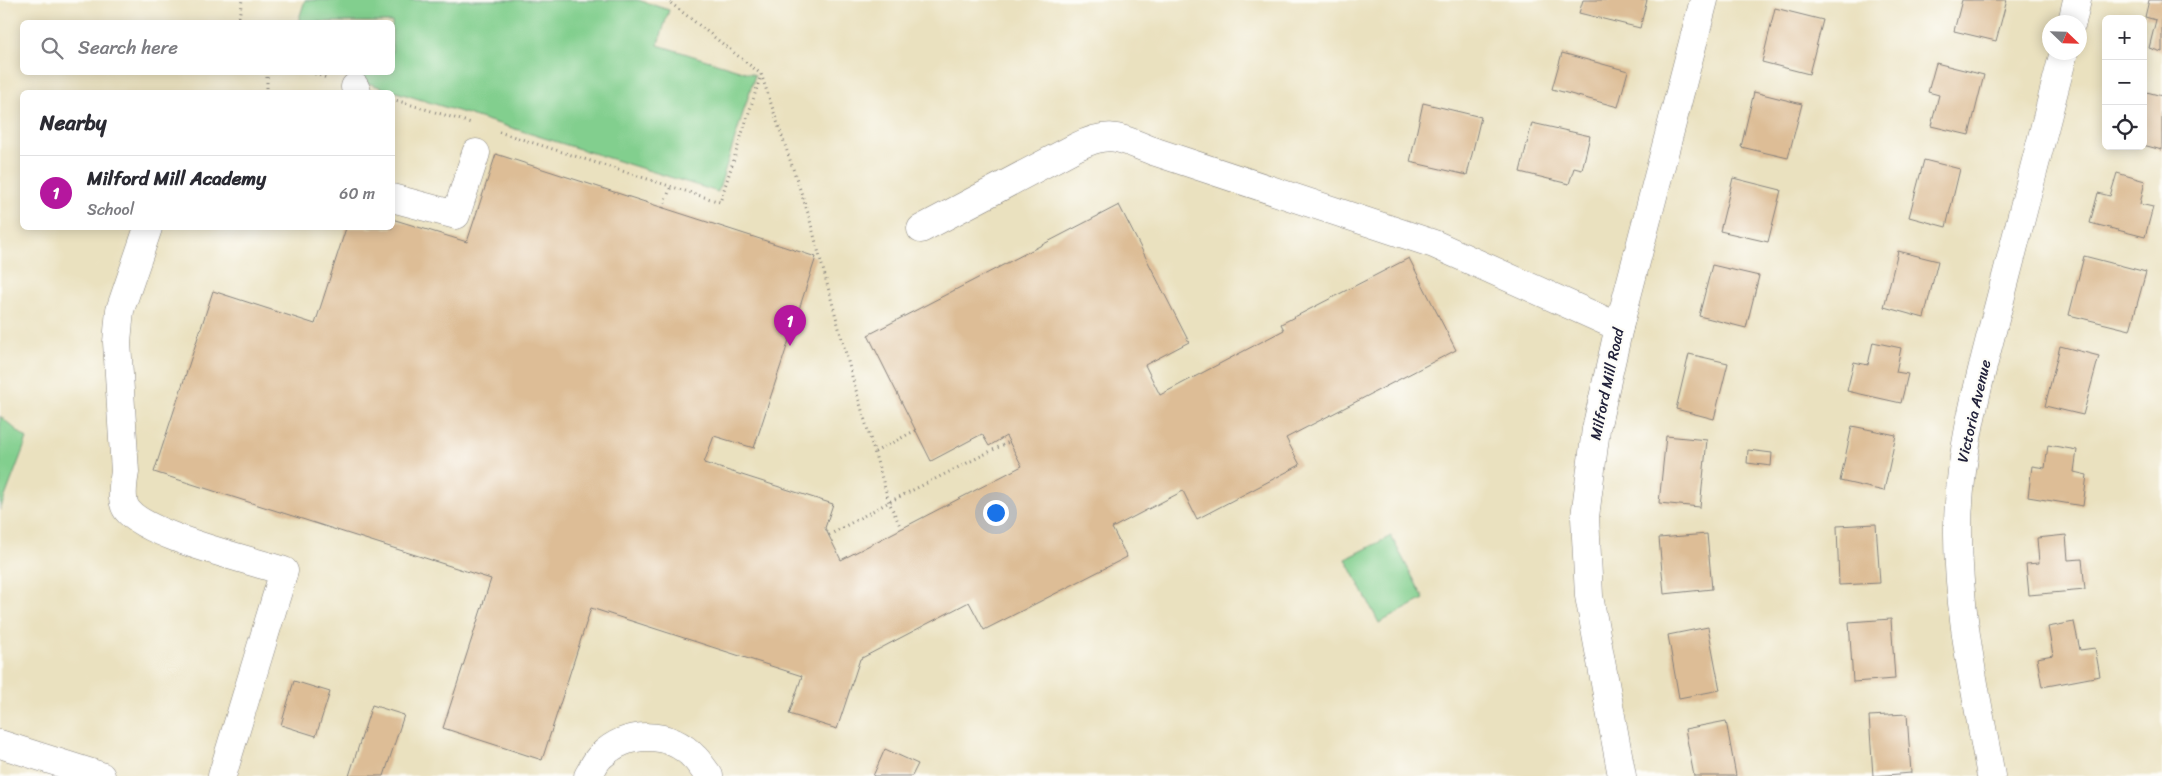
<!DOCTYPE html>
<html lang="en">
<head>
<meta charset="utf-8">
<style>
	:root { --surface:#fff; --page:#f2f2f3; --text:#2b2b33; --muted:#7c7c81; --line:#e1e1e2; --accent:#b5179e }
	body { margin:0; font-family:Sriracha,sans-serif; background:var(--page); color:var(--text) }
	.controls { position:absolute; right:15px; top:15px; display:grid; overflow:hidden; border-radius:8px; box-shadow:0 2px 12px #0003 }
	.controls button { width:45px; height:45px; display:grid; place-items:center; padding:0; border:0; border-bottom:1px solid var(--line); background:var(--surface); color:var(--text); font:25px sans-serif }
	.compass { position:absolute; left:2042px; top:15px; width:45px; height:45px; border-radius:50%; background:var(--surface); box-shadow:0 2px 12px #0003; rotate:113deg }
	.you { position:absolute; left:995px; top:512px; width:18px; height:18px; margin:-12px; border:4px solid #fff; border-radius:50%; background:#1a73e8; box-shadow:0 0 0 8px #1a73e833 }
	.badge { display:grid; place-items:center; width:32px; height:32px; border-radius:50%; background:var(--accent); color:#fff; font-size:16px; font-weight:700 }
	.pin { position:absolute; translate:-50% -41px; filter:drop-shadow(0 1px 2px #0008) }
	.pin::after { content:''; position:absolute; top:26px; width:18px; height:15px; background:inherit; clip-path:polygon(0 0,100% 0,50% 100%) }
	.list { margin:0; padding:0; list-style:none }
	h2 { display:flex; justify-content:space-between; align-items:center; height:65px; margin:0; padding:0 20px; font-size:21px }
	h2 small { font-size:16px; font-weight:400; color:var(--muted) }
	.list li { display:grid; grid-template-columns:32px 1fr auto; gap:15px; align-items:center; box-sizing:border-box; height:75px; padding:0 20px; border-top:1px solid var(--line) }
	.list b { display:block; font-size:19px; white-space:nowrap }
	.list p { margin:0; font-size:16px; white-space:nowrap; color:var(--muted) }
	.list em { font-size:16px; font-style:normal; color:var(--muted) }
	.icon { flex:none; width:28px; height:28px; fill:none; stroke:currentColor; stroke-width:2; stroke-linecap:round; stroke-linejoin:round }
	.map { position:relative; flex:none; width:2162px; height:776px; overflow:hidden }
	.search { position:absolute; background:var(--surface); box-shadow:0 2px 12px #0003; left:20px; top:20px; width:375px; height:55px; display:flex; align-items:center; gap:12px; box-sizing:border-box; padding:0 18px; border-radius:8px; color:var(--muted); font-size:19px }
	.panel { position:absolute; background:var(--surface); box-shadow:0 2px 12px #0003; left:20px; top:90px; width:375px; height:140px; border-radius:8px }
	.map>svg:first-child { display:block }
	.green { fill:#82cf8e; stroke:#527864 }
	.building { fill:#ddbd96 }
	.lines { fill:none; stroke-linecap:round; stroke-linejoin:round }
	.minor-casing { stroke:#86827d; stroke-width:29 }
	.major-casing { stroke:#86827d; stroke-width:29 }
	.path { stroke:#86827d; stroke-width:3; stroke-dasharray:1 4; stroke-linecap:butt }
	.minor { stroke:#fff; stroke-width:28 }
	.major { stroke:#fff; stroke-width:28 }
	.labels { text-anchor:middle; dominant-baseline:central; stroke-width:4.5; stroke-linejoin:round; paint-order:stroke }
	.street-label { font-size:15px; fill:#22223b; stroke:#fdfcf7 }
</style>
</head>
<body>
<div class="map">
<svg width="2162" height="776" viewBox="0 0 2162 776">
	<rect width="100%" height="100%" fill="#fdfcf7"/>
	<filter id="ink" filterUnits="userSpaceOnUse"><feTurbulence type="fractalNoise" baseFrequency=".02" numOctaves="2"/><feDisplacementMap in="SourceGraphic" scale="10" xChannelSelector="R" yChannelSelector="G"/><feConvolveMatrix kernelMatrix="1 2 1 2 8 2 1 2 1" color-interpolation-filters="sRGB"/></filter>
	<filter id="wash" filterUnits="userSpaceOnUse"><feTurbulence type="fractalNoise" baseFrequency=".0096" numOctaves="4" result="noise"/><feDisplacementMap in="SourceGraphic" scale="20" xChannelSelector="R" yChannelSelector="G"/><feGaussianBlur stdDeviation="1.12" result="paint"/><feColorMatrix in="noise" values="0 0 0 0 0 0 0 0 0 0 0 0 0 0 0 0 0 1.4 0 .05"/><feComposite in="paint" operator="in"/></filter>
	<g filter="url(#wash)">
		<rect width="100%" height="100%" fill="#eae1bf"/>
		<g class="green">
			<polygon points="305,0 638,0 669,10 658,45 755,75 718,192 335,73 392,72 392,22 298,22"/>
			<polygon points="0,416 27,439 0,510"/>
			<polygon points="1391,536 1424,599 1379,623 1346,559"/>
		</g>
		<g id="blocks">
			<g class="building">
				<polygon points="1583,0 1647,0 1640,28 1579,13"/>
				<polygon points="1962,0 2007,0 1996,41 1954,31"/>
				<polygon points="2149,0 2162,0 2162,52 2149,48 2156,20 2145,17"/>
				<polygon points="1775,8 1823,20 1809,74 1762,62"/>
				<polygon points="1562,53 1628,71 1618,107 1552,89"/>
				<polygon points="1936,63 1984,75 1969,135 1931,126 1939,95 1928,92"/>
				<polygon points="2143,91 2162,96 2162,150 2143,145"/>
				<polygon points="1754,92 1802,104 1788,158 1741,147"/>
				<polygon points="1423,103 1481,117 1467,175 1410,162"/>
				<polygon points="1532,123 1590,136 1582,170 1574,168 1569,184 1520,172"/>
				<polygon points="496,154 816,257 754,448 714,436 704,463 833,504 825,528 841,560 1022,466 1006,436 989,446 982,434 931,461 868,335 1119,205 1189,342 1145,365 1160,395 1284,330 1281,324 1409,258 1456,350 1286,438 1300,465 1197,519 1183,491 1112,528 1127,557 984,630 969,602 860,659 837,729 789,714 802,676 591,608 542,760 443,728 491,579 154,472 213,291 315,324 346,228 392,228 392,219 467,242"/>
				<polygon points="1924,160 1960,169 1946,227 1909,217"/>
				<polygon points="2117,173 2145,181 2140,204 2153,207 2145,237 2090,223 2098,193 2110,196"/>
				<polygon points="1733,178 1781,190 1768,242 1720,231"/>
				<polygon points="1898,251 1938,261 1924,318 1884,307"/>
				<polygon points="2084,256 2146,272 2130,330 2069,315"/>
				<polygon points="1712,265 1759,276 1746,328 1699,316"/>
				<polygon points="1873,342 1901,348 1896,372 1908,374 1901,403 1847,391 1854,362 1868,365"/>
				<polygon points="2060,346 2099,356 2083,415 2045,406"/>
				<polygon points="1689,354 1728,363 1714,419 1676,409"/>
				<polygon points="1852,426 1896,435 1884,491 1840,481"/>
				<polygon points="1666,436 1707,440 1700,507 1659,503"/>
				<polygon points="2048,445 2077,450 2074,472 2087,475 2083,506 2028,497 2032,466 2045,468"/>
				<polygon points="1748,450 1772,453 1771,466 1747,463"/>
				<polygon points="1876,524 1880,583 1839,585 1837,526"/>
				<polygon points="1707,534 1712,589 1664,594 1659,538"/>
				<polygon points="2066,535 2068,560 2082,559 2085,590 2029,595 2026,564 2039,563 2037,538"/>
				<polygon points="1891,619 1895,679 1853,682 1849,622"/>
				<polygon points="2074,622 2080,650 2095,648 2100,676 2042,687 2037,658 2053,655 2048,627"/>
				<polygon points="1708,627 1720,690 1679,698 1668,635"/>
				<polygon points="294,681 330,692 316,736 281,725"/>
				<polygon points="372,705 404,715 384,776 349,776"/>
				<polygon points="1907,714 1911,773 1873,776 1869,716"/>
				<polygon points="1726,721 1736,776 1694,776 1685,729"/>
				<polygon points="885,749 918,764 912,776 873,776"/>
			</g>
		</g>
	</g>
	<g filter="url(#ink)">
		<use href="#blocks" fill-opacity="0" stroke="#86827d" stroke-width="1"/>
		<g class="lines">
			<defs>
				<g id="minor">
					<polyline points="2072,22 2077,0"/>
					<polyline points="355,87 357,92"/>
					<polyline points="392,198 456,215 476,153"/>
					<path d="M148,228L120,310L117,342L125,472C123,484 120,500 127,510C147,536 250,560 284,571L222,776"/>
					<path d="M921,229L1076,147C1113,129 1120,139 1156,152L1434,244L1619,327"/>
					<path d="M588,776C592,770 595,761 601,756C627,731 669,730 695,758C700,763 704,770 709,776"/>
					<path d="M1991,776C1976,693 1957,611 1958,526C1959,450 1980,377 1999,304C2021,220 2042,136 2064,52"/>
				</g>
				<g id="major">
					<polyline points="0,744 101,776"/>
					<polyline points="1622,776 1589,596 1585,517 1596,429 1619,327 1704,0"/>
				</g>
			</defs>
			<use href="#minor" class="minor-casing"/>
			<use href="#major" class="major-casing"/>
			<g class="path">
				<polyline points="667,0 761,74 808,213 853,380 889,502 901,528"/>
				<polyline points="240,22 239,17 242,0"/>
				<polyline points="267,72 267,92"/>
				<polyline points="310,72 327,78"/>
				<polyline points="392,99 471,123"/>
				<polyline points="499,132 720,202 761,75"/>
				<polyline points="663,208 671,186"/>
				<polyline points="875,452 916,430"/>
				<polyline points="829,535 889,502 1009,442"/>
			</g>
			<use href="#minor" class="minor"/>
			<use href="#major" class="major"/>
		</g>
	</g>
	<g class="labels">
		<g class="street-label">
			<text transform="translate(1607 384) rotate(-78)">Milford Mill Road</text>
			<text transform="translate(1974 411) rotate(-77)">Victoria Avenue</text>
		</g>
	</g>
</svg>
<div class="controls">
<button>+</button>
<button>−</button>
<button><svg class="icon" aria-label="locate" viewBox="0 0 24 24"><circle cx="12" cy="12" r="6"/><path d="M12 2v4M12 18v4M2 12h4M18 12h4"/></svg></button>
</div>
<svg class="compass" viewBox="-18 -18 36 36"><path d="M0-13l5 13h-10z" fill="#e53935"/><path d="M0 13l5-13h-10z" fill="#7c7c81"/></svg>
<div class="you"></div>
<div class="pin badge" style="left:790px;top:346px">1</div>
<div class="search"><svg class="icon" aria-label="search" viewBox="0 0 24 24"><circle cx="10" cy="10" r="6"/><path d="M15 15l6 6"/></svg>Search here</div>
<section class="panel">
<h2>Nearby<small></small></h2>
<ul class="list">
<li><span class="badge">1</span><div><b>Milford Mill Academy</b><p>School</p></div><em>60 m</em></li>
</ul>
</section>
</div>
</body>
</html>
